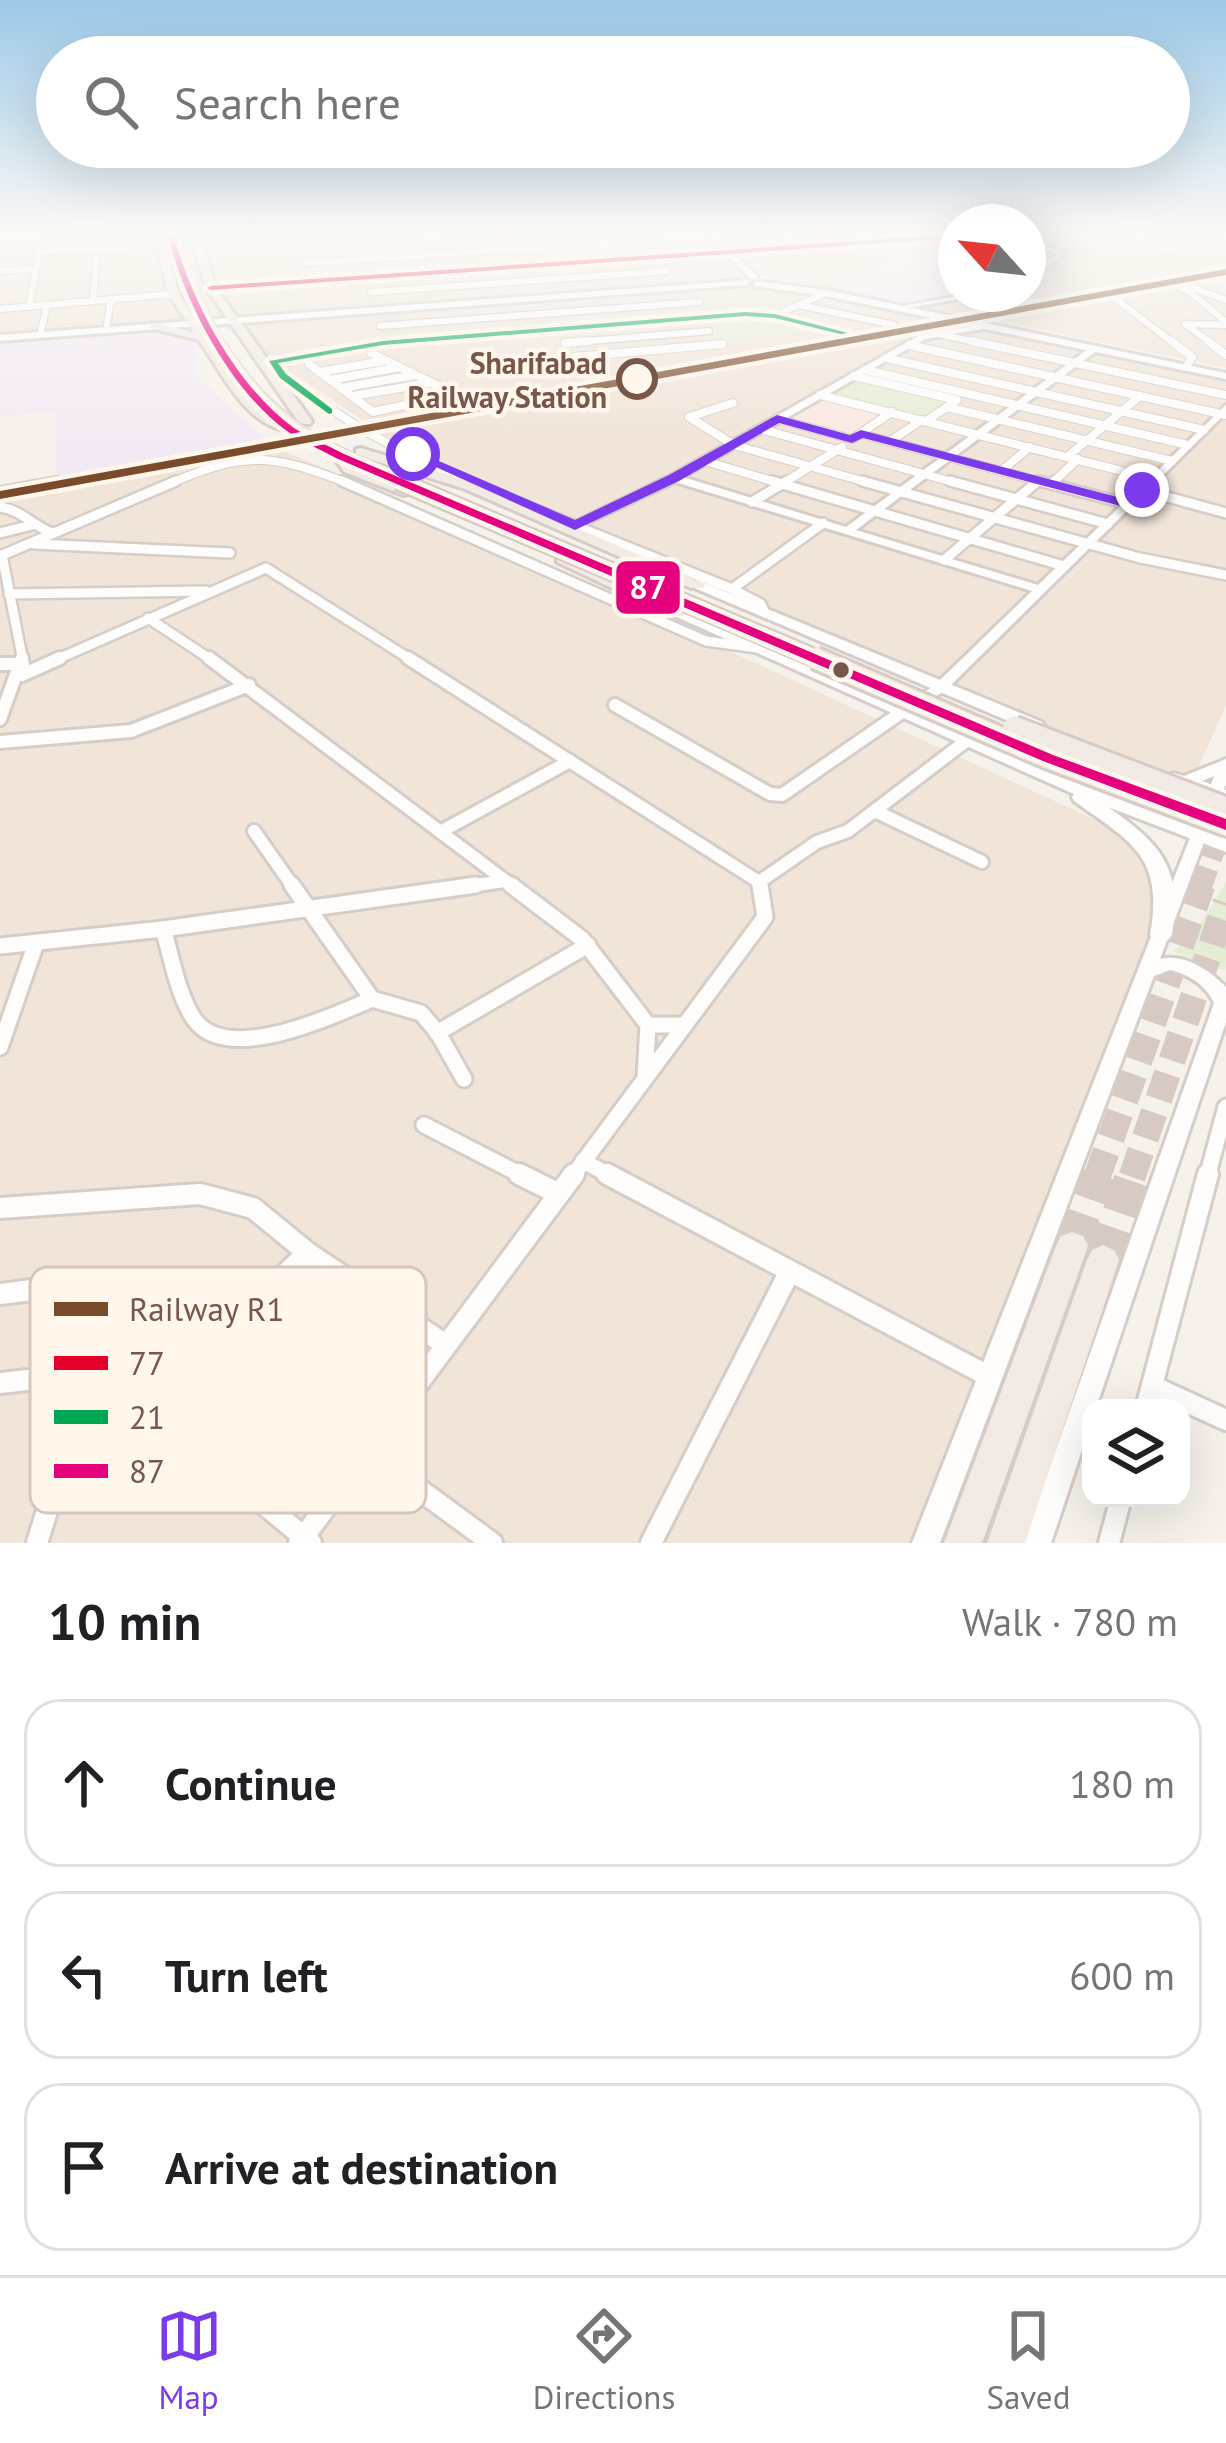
<!DOCTYPE html>
<html lang="en">
<head>
<meta charset="utf-8">
<style>
	:root { --surface:#fff; --page:#f6f6f6; --text:#202124; --muted:#757577; --line:#e0e0e0; --accent:#7c3aed }
	body { margin:0; font-family:"PT Sans",sans-serif; background:var(--page); color:var(--text) }
	.controls { position:absolute; right:36px; bottom:36px; display:grid; overflow:hidden; border-radius:24px; box-shadow:0 12px 48px #0002 }
	.controls button { width:108px; height:108px; display:grid; place-items:center; padding:0; border:0; border-bottom:3px solid var(--line); background:var(--surface); color:var(--text); font:60px sans-serif }
	.compass { position:absolute; left:938px; top:204px; width:108px; height:108px; border-radius:50%; background:var(--surface); box-shadow:0 12px 48px #0002; rotate:297deg }
	.stop { position:absolute; width:36px; height:36px; margin:-27px; border:9px solid #7c3aed; border-radius:50%; background:#fff }
	.stop.end { background:#7c3aed; border-color:#fff; box-shadow:0 3px 12px #0008 }
	.list { margin:0; padding:0; list-style:none }
	h2 { display:flex; justify-content:space-between; align-items:center; height:156px; margin:0; padding:0 48px; font-size:51px }
	h2 small { font-size:39px; font-weight:400; color:var(--muted) }
	.list li { display:grid; grid-template-columns:78px 1fr auto; gap:36px; align-items:center; box-sizing:border-box; height:168px; margin:0 24px 24px; padding:0 24px; border:3px solid var(--line); border-radius:36px }
	.list b { display:block; font-size:45px; white-space:nowrap }
	.list em { font-size:39px; font-style:normal; color:var(--muted) }
	.icon { flex:none; width:66px; height:66px; fill:none; stroke:currentColor; stroke-width:2; stroke-linecap:round; stroke-linejoin:round }
	.map { position:relative; flex:none; width:1226px; height:1543px; overflow:hidden }
	.search { position:absolute; background:var(--surface); box-shadow:0 12px 48px #0002; left:36px; right:36px; top:36px; height:132px; display:flex; align-items:center; gap:30px; box-sizing:border-box; padding:0 42px; border-radius:66px; color:var(--muted); font-size:45px }
	.sheet { height:732px; background:var(--surface) }
	nav { display:flex; justify-content:space-around; align-items:center; box-sizing:border-box; height:168px; border-top:3px solid var(--line); background:var(--surface); font-size:33px; color:var(--muted) }
	nav a { display:grid; justify-items:center; gap:6px }
	nav .on { color:var(--accent) }
	.map>svg:first-child { display:block }
	.residential { fill:#f1e4d8 }
	.commercial { fill:#fbe8e1 }
	.education { fill:#f3e9f3 }
	.green { fill:#e5eed5 }
	.lines { fill:none; stroke-linecap:round; stroke-linejoin:round }
	.trunk-tunnel-far2 { stroke:#d7cac2; stroke-width:21; stroke-dasharray:21 10; stroke-linecap:butt }
	.trunk-tunnel-far1 { stroke:#d7cac2; stroke-width:27; stroke-dasharray:27 14; stroke-linecap:butt }
	.trunk-tunnel { stroke:#d7cac2; stroke-width:34; stroke-dasharray:34 16; stroke-linecap:butt }
	.minor-far5-casing { stroke:#d6cdc8; stroke-width:9 }
	.minor-far4-casing { stroke:#d6cdc8; stroke-width:10 }
	.minor-far3-casing { stroke:#d6cdc8; stroke-width:14 }
	.minor-far2-casing { stroke:#d6cdc8; stroke-width:18 }
	.minor-far1-casing { stroke:#d6cdc8; stroke-width:21 }
	.minor-casing { stroke:#d6cdc8; stroke-width:26 }
	.tertiary-casing { stroke:#d6cdc8; stroke-width:6 }
	.secondary-casing { stroke:#d7cdc8; stroke-width:6 }
	.trunk-casing { stroke:#d6cbc6; stroke-width:6 }
	.minor-far5 { stroke:#fefdfc; stroke-width:6 }
	.minor-far4 { stroke:#fefdfc; stroke-width:8 }
	.minor-far3 { stroke:#fefdfc; stroke-width:9 }
	.minor-far2 { stroke:#fefdfc; stroke-width:12 }
	.minor-far1 { stroke:#fefdfc; stroke-width:15 }
	.minor { stroke:#fefdfc; stroke-width:20 }
	.tertiary { fill:#fefdfc; fill-rule:evenodd }
	.secondary { fill:#fefdfc; fill-rule:evenodd }
	.trunk { fill:#f2eae4; fill-rule:evenodd }
	.trunk-bridge-far3-casing { stroke:#d6cbc6; stroke-width:14; stroke-linecap:butt }
	.trunk-bridge-far2-casing { stroke:#d6cbc6; stroke-width:16; stroke-linecap:butt }
	.trunk-bridge-far1-casing { stroke:#d6cbc6; stroke-width:21; stroke-linecap:butt }
	.trunk-bridge-casing { stroke:#d6cbc6; stroke-width:27; stroke-linecap:butt }
	.trunk-bridge-far3 { stroke:#f2eae4; stroke-width:10 }
	.trunk-bridge-far2 { stroke:#f2eae4; stroke-width:14 }
	.trunk-bridge-far1 { stroke:#f2eae4; stroke-width:16 }
	.trunk-bridge { stroke:#f2eae4; stroke-width:21 }
	.bus-1-casing { stroke:#fff6ec; stroke-width:9 }
	.bus-2-casing { stroke:#fff6ec; stroke-width:9 }
	.bus-3-casing { stroke:#fff6ec; stroke-width:9 }
	.bus-1 { fill:#e4002b; fill-rule:evenodd }
	.bus-2 { fill:#00a651; fill-rule:evenodd }
	.bus-3 { fill:#e5007d; fill-rule:evenodd }
	.rail-1-casing { stroke:#fff6ec; stroke-width:9 }
	.rail-1 { fill:#7a4b2a; fill-rule:evenodd }
	.route { fill:#7c3aed }
	.stop-dot { fill:#fff6ec; stroke:#785649; stroke-width:6 }
	.bus-dot { fill:#785649; stroke:#fff6ec; stroke-width:4.5 }
	.labels { text-anchor:middle; dominant-baseline:central; stroke-width:9; stroke-linejoin:round; paint-order:stroke }
	.far-stop-label { font-size:30px; font-weight:bold; fill:#785649; stroke:#fff6ec; text-anchor:end }
	.key { fill:#fff6ec; stroke:#d6c6bb; stroke-width:3 }
	.key-label { font-size:33px; fill:#785649 }
	.line-badge { stroke:#fff6ec; stroke-width:4.5 }
	.badge-label { font-size:33px; text-anchor:middle; font-weight:bold; fill:#fff }
</style>
</head>
<body>
<div class="map">
<svg width="1226" height="1543" viewBox="0 0 1226 1543">
	<rect width="100%" height="100%" fill="#f7f1eb"/>
	<g class="residential">
		<polygon points="0,233 956,233 956,294 1028,294 1028,233 1226,233 1226,269 956,316 753,273 735,279 356,308 771,287 1226,376 1226,705 1190,786 568,526 385,435 210,318 0,335"/>
		<polygon points="1205,279 1226,288 1226,368 988,319"/>
		<polygon points="281,450 404,501 1126,834 1146,863 1157,890 1144,959 914,1543 0,1543 0,499"/>
	</g>
	<polygon class="commercial" points="820,395 894,413 852,439 778,419"/>
	<g class="education">
		<polygon points="910,251 956,256 956,294 964,294 904,303 832,288"/>
		<polygon points="154,326 198,340 201,347 192,373 271,445 57,482 55,411 0,417 0,338"/>
	</g>
	<g class="green">
		<polygon points="749,315 822,329 724,343 702,319"/>
		<polygon points="854,376 957,400 926,421 821,395"/>
		<polygon points="1226,882 1226,967 1225,971 1172,951 1191,939"/>
	</g>
	<g class="lines">
		<polyline class="trunk-tunnel-far2" points="1201,888 1224,823"/>
		<g class="trunk-tunnel-far1">
			<polyline points="1097,1177 1202,885"/>
			<polyline points="1132,1177 1226,903"/>
		</g>
		<g class="trunk-tunnel">
			<polyline points="1072,1246 1098,1174"/>
			<polyline points="1103,1260 1133,1174"/>
		</g>
		<defs>
			<g id="minor-far5">
				<polyline points="592,233 618,260"/>
				<polyline points="780,233 800,247"/>
				<polyline points="1129,233 1171,250"/>
				<polyline points="0,239 41,237"/>
				<polyline points="304,247 444,238"/>
				<polyline points="36,252 159,246"/>
				<polyline points="307,263 758,233"/>
				<polyline points="0,271 33,269"/>
				<polyline points="1170,283 1189,291 1226,322"/>
				<polyline points="1188,286 1226,300"/>
				<polyline points="211,288 956,236"/>
				<polyline points="371,292 667,271"/>
				<polyline points="1109,294 1175,344"/>
				<polyline points="93,301 98,233"/>
				<polyline points="799,305 894,325"/>
				<polyline points="29,307 43,233"/>
				<polyline points="0,309 173,294"/>
				<polyline points="776,315 826,293"/>
				<polyline points="966,322 1226,272"/>
				<polyline points="107,325 111,299"/>
				<polyline points="380,326 699,302"/>
				<polyline points="41,331 47,305"/>
				<polyline points="938,334 985,344"/>
				<polyline points="565,343 709,331"/>
				<polyline points="377,344 745,314 775,316 844,333"/>
				<polyline points="1212,344 1185,324 1226,325"/>
			</g>
			<g id="minor-far4">
				<path d="M408,341L273,361C329,418 399,450 470,484"/>
				<polyline points="971,341 1226,395"/>
				<polyline points="1171,341 1192,357 1188,364"/>
				<polyline points="1208,341 1226,355"/>
				<polyline points="565,343 589,341"/>
				<polyline points="909,345 1226,415"/>
				<polyline points="371,353 447,390"/>
				<polyline points="574,357 722,344"/>
				<polyline points="886,358 1204,430"/>
				<polyline points="309,364 373,412 419,402"/>
				<polyline points="866,370 1188,445"/>
				<polyline points="319,372 383,361"/>
				<polyline points="854,376 957,400 947,407"/>
				<polyline points="330,380 400,367"/>
				<polyline points="341,388 415,375"/>
				<polyline points="820,395 1154,479"/>
				<polyline points="353,396 429,383"/>
				<polyline points="733,403 689,417 734,445 873,484"/>
				<polyline points="777,419 852,439 892,412"/>
				<polyline points="926,421 947,407 1172,461"/>
				<polyline points="761,429 960,484"/>
				<polyline points="861,434 1050,484"/>
				<polyline points="890,441 922,420"/>
				<polyline points="270,444 356,428"/>
				<polyline points="1067,457 1140,396"/>
				<polyline points="705,461 782,484"/>
				<polyline points="1001,471 1030,447"/>
				<polyline points="48,484 57,482"/>
				<path d="M169,484C248,450 272,454 350,484"/>
				<polyline points="782,484 842,447"/>
				<polyline points="1051,484 1078,459"/>
			</g>
			<g id="minor-far3">
				<polyline points="342,481 706,641 757,648"/>
				<polyline points="464,481 732,589 761,604 765,613"/>
				<polyline points="772,481 1064,566"/>
				<polyline points="862,481 1140,558 1226,575"/>
				<polyline points="950,481 1108,524"/>
				<polyline points="1039,481 1128,504"/>
				<polyline points="1051,484 1055,481"/>
				<polyline points="1142,490 1226,513"/>
				<polyline points="0,492 57,482"/>
				<polyline points="752,502 787,481"/>
				<path d="M0,507C21,510 32,525 52,533"/>
				<polyline points="0,533 32,525"/>
				<polyline points="34,544 230,553"/>
				<polyline points="2,555 23,661"/>
				<polyline points="0,556 176,481"/>
				<polyline points="944,560 1038,481"/>
				<polyline points="732,589 823,523"/>
				<polyline points="9,594 206,591"/>
				<polyline points="148,618 213,661"/>
				<polyline points="53,661 266,568 413,661"/>
			</g>
			<g id="minor-far2">
				<polyline points="209,658 515,888"/>
				<polyline points="408,658 759,882 760,888"/>
				<polyline points="0,664 23,664"/>
				<polyline points="22,675 60,658"/>
				<polyline points="615,705 770,794 782,795 902,712"/>
				<polyline points="0,719 22,658"/>
				<polyline points="0,742 131,731 249,685"/>
				<polyline points="877,812 982,862"/>
				<polyline points="254,831 294,888"/>
				<polyline points="440,832 570,761"/>
				<polyline points="759,882 817,842 848,831 966,741"/>
				<polyline points="455,888 505,881"/>
			</g>
			<g id="minor-far1">
				<polyline points="292,885 372,999 421,1013 438,1033 464,1079"/>
				<polyline points="511,885 582,939 648,1025 645,1077"/>
				<path d="M163,929C172,958 177,993 194,1019C226,1066 333,1016 372,999"/>
				<polyline points="0,946 163,929 476,885"/>
				<polyline points="648,1025 685,1025"/>
				<polyline points="437,1033 588,945"/>
				<polyline points="0,1047 36,943"/>
				<polyline points="424,1125 525,1177"/>
				<polyline points="583,1161 613,1177"/>
				<polyline points="572,1177 765,917 760,885"/>
				<polyline points="1207,1177 1226,1107"/>
			</g>
			<g id="minor">
				<polyline points="519,1174 559,1194"/>
				<polyline points="607,1174 990,1377"/>
				<polyline points="0,1208 200,1194 253,1208 308,1253 446,1345"/>
				<polyline points="0,1294 32,1290"/>
				<polyline points="0,1383 64,1376 123,1424"/>
				<polyline points="1152,1386 1226,1420"/>
				<polyline points="144,1405 311,1543"/>
				<polyline points="1146,1408 1208,1174"/>
				<polyline points="367,1451 492,1543"/>
				<polyline points="37,1543 51,1498 123,1424 308,1253"/>
				<polyline points="299,1543 574,1174"/>
				<polyline points="651,1543 790,1271"/>
				<polyline points="1109,1543 1121,1498"/>
			</g>
			<g id="tertiary">
				<polygon points="705,233 712,233 757,275 757,279 751,279"/>
				<polygon points="1028,233 1064,255 1028,278 1028,273 1056,255 1028,238"/>
				<polygon points="969,294 986,294 897,310 893,308"/>
				<polygon points="985,324 989,326 988,328 925,339 683,477 846,527 1092,346 1098,346 1098,350 856,530 1038,585 1226,405 1226,413 946,690 919,707 909,707 907,704 936,684 1032,591 675,482 579,527 575,528 569,525 670,476 920,335"/>
				<path d="M1226,760V784L1160,959C1185,953 1210,971 1226,987V1022L1096,1408H1091V1423L1051,1543H1023L1214,1003C1205,984 1189,975 1170,970L1154,976L940,1543H912L1219,764Z"/>
			</g>
			<g id="secondary">
				<polygon points="750,280 747,285 0,341 0,335"/>
				<polygon points="756,281 826,290 1226,373 1226,379 826,296 753,286"/>
				<polygon points="697,580 1042,722 1045,726 1042,730 1030,730 692,587 692,581"/>
				<path d="M677,608L1066,778L1226,839V852L1108,807C1162,845 1182,867 1172,935L1168,940H1154L1150,935C1164,857 1133,843 1074,801L1072,797L1074,794L672,615L670,612Z"/>
				<polygon points="1226,759 1226,771 1202,781 1226,790 1226,802 1168,782 1165,778 1174,773 1184,776"/>
			</g>
			<g id="trunk">
				<path d="M155,233H163L178,294L259,407L294,425V431C248,431 222,373 199,340L150,328V324L154,323L194,332L168,294Z"/>
				<polygon points="190,233 198,233 216,288 312,421 310,424 300,424 206,288"/>
				<polygon points="361,448 475,483 705,584 703,588 691,588 465,489 356,455 356,449"/>
				<polygon points="335,453 345,453 354,466 415,492 403,495 344,472 333,456"/>
				<polygon points="563,554 683,608 686,612 683,616 671,616 557,562 557,556"/>
				<polygon points="1072,1232 1083,1236 1088,1246 982,1543 944,1543 1056,1246 1061,1236"/>
				<polygon points="1103,1245 1114,1250 1119,1260 1025,1543 987,1543 1087,1260 1092,1250"/>
			</g>
		</defs>
		<use href="#minor-far5" class="minor-far5-casing"/>
		<use href="#minor-far4" class="minor-far4-casing"/>
		<use href="#minor-far3" class="minor-far3-casing"/>
		<use href="#minor-far2" class="minor-far2-casing"/>
		<use href="#minor-far1" class="minor-far1-casing"/>
		<use href="#minor" class="minor-casing"/>
		<use href="#tertiary" class="tertiary-casing"/>
		<use href="#secondary" class="secondary-casing"/>
		<use href="#trunk" class="trunk-casing"/>
		<use href="#minor-far5" class="minor-far5"/>
		<use href="#minor-far4" class="minor-far4"/>
		<use href="#minor-far3" class="minor-far3"/>
		<use href="#minor-far2" class="minor-far2"/>
		<use href="#minor-far1" class="minor-far1"/>
		<use href="#minor" class="minor"/>
		<use href="#tertiary" class="tertiary"/>
		<use href="#secondary" class="secondary"/>
		<use href="#trunk" class="trunk"/>
		<defs>
			<polyline id="trunk-bridge-far3" points="170,233 186,283 218,344"/>
			<path id="trunk-bridge-far2" d="M216,341C272,427 313,444 405,484"/>
			<polyline id="trunk-bridge-far1" points="398,481 822,661"/>
			<g id="trunk-bridge">
				<polyline points="815,658 1048,758 1226,825"/>
				<polyline points="1014,727 1226,808"/>
			</g>
		</defs>
		<use href="#trunk-bridge-far3" class="trunk-bridge-far3-casing"/>
		<use href="#trunk-bridge-far2" class="trunk-bridge-far2-casing"/>
		<use href="#trunk-bridge-far1" class="trunk-bridge-far1-casing"/>
		<use href="#trunk-bridge" class="trunk-bridge-casing"/>
		<use href="#trunk-bridge-far3" class="trunk-bridge-far3"/>
		<use href="#trunk-bridge-far2" class="trunk-bridge-far2"/>
		<use href="#trunk-bridge-far1" class="trunk-bridge-far1"/>
		<use href="#trunk-bridge" class="trunk-bridge"/>
		<defs>
			<polygon id="bus-1" points="956,234 956,238 211,290 207,288 211,286"/>
			<polygon id="bus-2" points="745,312 775,314 848,333 844,335 775,318 745,316 383,345 278,363 286,374 332,409 332,413 329,414 280,378 269,361 383,341"/>
			<path id="bus-3" d="M167,233H173C191,301 236,386 294,428C309,438 327,445 344,454L1053,755L1226,819V830L1043,761L336,458C320,449 302,442 287,431C229,389 184,301 167,233Z"/>
		</defs>
		<use href="#bus-1" class="bus-1-casing"/>
		<use href="#bus-2" class="bus-2-casing"/>
		<use href="#bus-3" class="bus-3-casing"/>
		<use href="#bus-1" class="bus-1"/>
		<use href="#bus-2" class="bus-2"/>
		<use href="#bus-3" class="bus-3"/>
		<defs>
			<polygon id="rail-1" points="1226,269 1226,275 0,499 0,491"/>
		</defs>
		<use href="#rail-1" class="rail-1-casing"/>
		<use href="#rail-1" class="rail-1"/>
	</g>
	<linearGradient id="sky" x2="0" y2="1"><stop stop-color="#9cc9e8"/><stop offset="0.52" stop-color="#fbf9f6"/><stop offset="1" stop-color="#fbf9f6" stop-opacity="0"/></linearGradient>
	<rect width="1226" height="449" fill="url(#sky)"/>
	<polygon class="route" points="777,415 850,435 861,430 1125,499 1137,488 1149,490 1128,508 863,438 852,443 779,423 679,481 575,530 407,454 418,452 575,520 669,475"/>
	<circle class="stop-dot" cx="637" cy="379" r="18"/>
	<circle class="bus-dot" cx="841" cy="670" r="10"/>
	<g class="labels">
		<g class="far-stop-label">
			<text x="607" y="362">Sharifabad<tspan x="607" dy="34">Railway Station</tspan></text>
		</g>
	</g>
	<rect x="30" y="1267" width="396" height="246" rx="18" class="key"/>
	<rect x="54" y="1302" width="54" height="14" fill="#7a4b2a"/>
	<rect x="54" y="1356" width="54" height="14" fill="#e4002b"/>
	<rect x="54" y="1410" width="54" height="14" fill="#00a651"/>
	<rect x="54" y="1464" width="54" height="14" fill="#e5007d"/>
	<g class="key-label">
		<text x="129" y="1321">Railway R1</text>
		<text x="129" y="1375">77</text>
		<text x="129" y="1429">21</text>
		<text x="129" y="1483">87</text>
	</g>
	<rect class="line-badge" x="614" y="559" width="68" height="57" rx="12" fill="#e5007d"/>
	<g class="badge-label">
		<text x="648" y="599">87</text>
	</g>
</svg>
<div class="controls">
<button><svg class="icon" aria-label="layers" viewBox="0 0 24 24"><path d="M12 4l9 5-9 5-9-5zM3 14l9 5 9-5"/></svg></button>
</div>
<svg class="compass" viewBox="-18 -18 36 36"><path d="M0-13l5 13h-10z" fill="#e53935"/><path d="M0 13l5-13h-10z" fill="#757577"/></svg>
<div class="stop" style="left:413px;top:454px"></div>
<div class="stop end" style="left:1142px;top:490px"></div>
<div class="search"><svg class="icon" aria-label="search" viewBox="0 0 24 24"><circle cx="10" cy="10" r="6"/><path d="M15 15l6 6"/></svg>Search here</div>
</div>
<section class="sheet">
<h2>10 min<small>Walk · 780 m</small></h2>
<ul class="list">
<li><svg class="icon" aria-label="ahead" viewBox="0 0 24 24"><path d="M12 20V5M6 11l6-6 6 6"/></svg><div><b>Continue</b></div><em>180 m</em></li>
<li><svg class="icon" aria-label="left" viewBox="0 0 24 24"><path d="M17 20v-9H6M10 6l-5 5 5 5"/></svg><div><b>Turn left</b></div><em>600 m</em></li>
<li><svg class="icon" aria-label="arrive" viewBox="0 0 24 24"><path d="M6 21V4h12l-3 4 3 4H6"/></svg><div><b>Arrive at destination</b></div></li>
</ul>
</section>
<nav>
<a class="on"><svg class="icon" aria-label="map" viewBox="0 0 24 24"><path d="M3 6l6-2 6 2 6-2v14l-6 2-6-2-6 2zM9 4v14M15 6v14"/></svg>Map</a>
<a><svg class="icon" aria-label="directions" viewBox="0 0 24 24"><path d="M12 3l9 9-9 9-9-9zM9 14v-3h6M13 9l2 2-2 2"/></svg>Directions</a>
<a><svg class="icon" aria-label="saved" viewBox="0 0 24 24"><path d="M7 4h10v16l-5-4-5 4z"/></svg>Saved</a>
</nav>
</body>
</html>
